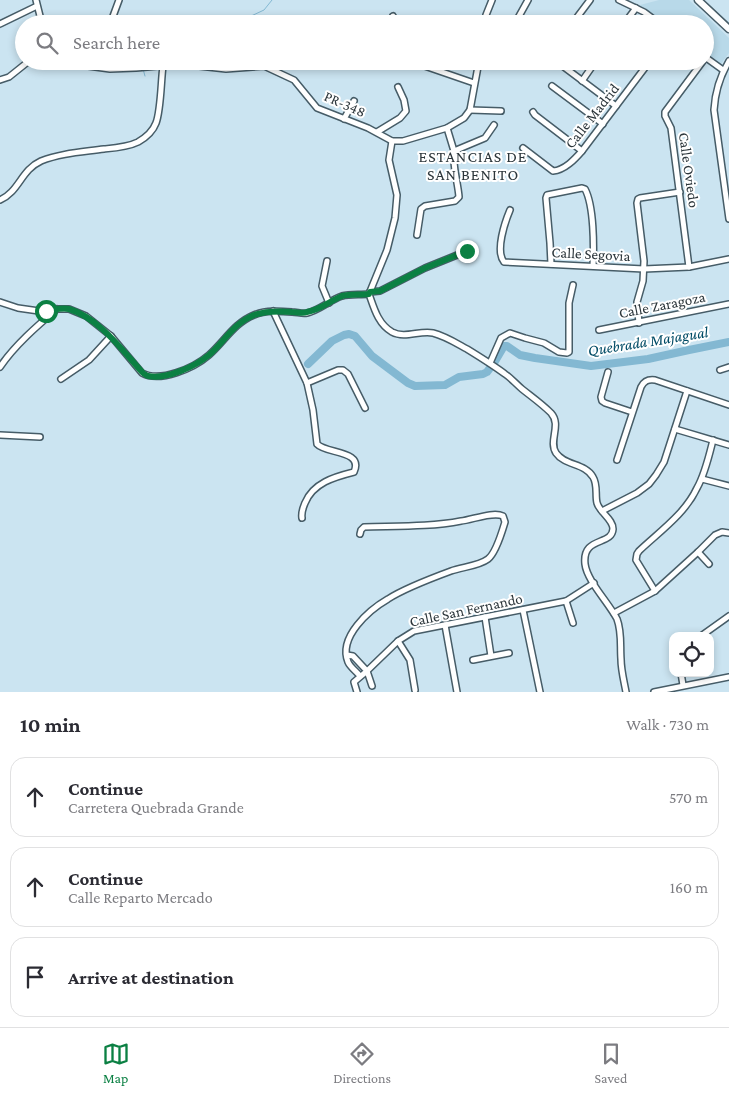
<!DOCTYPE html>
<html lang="en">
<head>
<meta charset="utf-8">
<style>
	:root { --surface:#fff; --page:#f7f7f7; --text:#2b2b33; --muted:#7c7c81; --line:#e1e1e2; --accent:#0b8043 }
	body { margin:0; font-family:"Crimson Pro",serif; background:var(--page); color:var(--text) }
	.controls { position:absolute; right:15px; bottom:15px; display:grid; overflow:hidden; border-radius:10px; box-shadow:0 2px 8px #0003 }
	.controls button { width:45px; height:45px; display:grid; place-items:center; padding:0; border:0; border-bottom:1px solid var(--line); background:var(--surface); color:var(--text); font:25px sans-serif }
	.stop { position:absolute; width:15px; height:15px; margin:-11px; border:4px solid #0b8043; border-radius:50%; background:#fff }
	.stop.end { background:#0b8043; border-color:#fff; box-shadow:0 1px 5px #0008 }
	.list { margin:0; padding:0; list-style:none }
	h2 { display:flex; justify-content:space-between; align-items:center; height:65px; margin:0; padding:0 20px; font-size:21px }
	h2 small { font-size:16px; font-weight:400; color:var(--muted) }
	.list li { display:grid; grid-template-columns:32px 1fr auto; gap:15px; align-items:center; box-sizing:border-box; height:80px; margin:0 10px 10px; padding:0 10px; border:1px solid var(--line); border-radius:15px }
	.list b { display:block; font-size:19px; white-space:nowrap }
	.list p { margin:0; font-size:16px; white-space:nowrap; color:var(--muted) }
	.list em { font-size:16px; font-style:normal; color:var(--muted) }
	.icon { flex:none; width:28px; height:28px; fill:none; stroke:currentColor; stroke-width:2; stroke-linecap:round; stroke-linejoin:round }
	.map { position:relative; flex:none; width:729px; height:692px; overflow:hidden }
	.search { position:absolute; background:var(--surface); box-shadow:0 2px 8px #0003; left:15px; right:15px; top:15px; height:55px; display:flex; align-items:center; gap:12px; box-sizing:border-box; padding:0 18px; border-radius:28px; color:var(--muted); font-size:19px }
	.sheet { height:335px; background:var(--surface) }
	nav { display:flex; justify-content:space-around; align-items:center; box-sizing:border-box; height:70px; border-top:1px solid var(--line); background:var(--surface); font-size:14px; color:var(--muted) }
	nav a { display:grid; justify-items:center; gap:2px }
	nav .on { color:var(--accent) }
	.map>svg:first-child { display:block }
	.built { fill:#b8d9e9 }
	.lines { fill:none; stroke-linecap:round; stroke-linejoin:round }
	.stream { stroke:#83b8d2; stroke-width:1 }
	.river { stroke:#83b8d2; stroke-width:8 }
	.minor-casing { stroke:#465c67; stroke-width:8 }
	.major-casing { stroke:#465c67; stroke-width:9 }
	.minor { stroke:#fff; stroke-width:5 }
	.major { stroke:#fff; stroke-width:6 }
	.route { stroke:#0b8043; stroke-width:6 }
	.labels { text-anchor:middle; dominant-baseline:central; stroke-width:4; stroke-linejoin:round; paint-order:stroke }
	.street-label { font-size:15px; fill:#2c363b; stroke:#fff }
	.neighbourhood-label { font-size:16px; letter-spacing:1px; fill:#2c363b; stroke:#fff }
	.water-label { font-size:16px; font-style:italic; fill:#004b65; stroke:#fff }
</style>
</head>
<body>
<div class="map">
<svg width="729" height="692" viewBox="0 0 729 692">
	<rect width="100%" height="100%" fill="#cbe4f1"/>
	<polygon class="built" points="659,0 689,0 729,38 729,53 721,64 719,64 705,54 705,24 665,24 640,6 640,5"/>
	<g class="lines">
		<g class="stream">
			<polyline points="172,24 187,20 229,20 249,17 264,10 272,0"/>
			<polyline points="141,61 142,65"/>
			<polyline points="143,69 145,76"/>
		</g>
		<g class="river">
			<polyline points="494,363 504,346 507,346 520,355 535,358 591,366 648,359 689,350 729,342"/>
			<polyline points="308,364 332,341 344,335 349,334 355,336 372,356 408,383 415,386 445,385 459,377 483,374 487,372 490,368"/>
		</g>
		<defs>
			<g id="minor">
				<polyline points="36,0 42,24"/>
				<polyline points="619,0 644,12 660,24"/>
				<polyline points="393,16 395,21 394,24"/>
				<polyline points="0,24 37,6"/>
				<polyline points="112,24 112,19 119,0"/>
				<polyline points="485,24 486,15 492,0"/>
				<polyline points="517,24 518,18 528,0"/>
				<polyline points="572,24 590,0"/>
				<polyline points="624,24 636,8"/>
				<polyline points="705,57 723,70"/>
				<polyline points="75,61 88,66 110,69 136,68 181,64 226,69 264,66 294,80 317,108 368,128 392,141 403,141 447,128 464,118 470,110 479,61"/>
				<polyline points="410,61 474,83"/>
				<polyline points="556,61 616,106"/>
				<path d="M729,61C720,76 715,92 714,110L729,219"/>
				<polyline points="0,80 9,77 29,61"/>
				<polyline points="582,81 596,61"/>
				<polyline points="552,86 603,124"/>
				<polyline points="470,110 501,111"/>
				<polyline points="533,112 535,115 582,151"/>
				<polyline points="344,119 354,101"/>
				<polyline points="447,128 454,151"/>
				<polyline points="377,132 400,118 406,111 404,100 398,87"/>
				<path d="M392,141L389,160L397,195L395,218L387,250L369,294C374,308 378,324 392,332C405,339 420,330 433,333C445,336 456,343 467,349C480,357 493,365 505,374C511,378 516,384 522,389C532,397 542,404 551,413C562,425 548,441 556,453C565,466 585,463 593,477C598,485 595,495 597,503C600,513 613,519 613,529C612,546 582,536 585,564C587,581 609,603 617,619C622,632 620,646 621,659C621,670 624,681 626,692"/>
				<path d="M523,148L553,171C565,170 575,159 582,151L650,61"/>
				<path d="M0,200C19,192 21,170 41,161C61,153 83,152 104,149C115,148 128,147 138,142C145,138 153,131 156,123C161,110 161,80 163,66"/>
				<path d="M510,210C505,222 495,251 504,262L644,269L689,267L729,259"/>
				<path d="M417,235L421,209L425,206L455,201L459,197C458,183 452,164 454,151L485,138L494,125"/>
				<polyline points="327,261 322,286 329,303"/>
				<path d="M551,264L550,243L546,198L547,195L582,188L585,189C594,206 594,246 593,266"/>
				<polyline points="689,267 671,128 665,116 665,112 703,61"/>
				<polyline points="370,292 380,291 425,268 467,251"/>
				<path d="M0,302L18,308L39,311L57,309H69L86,316L111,336L142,373C160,383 194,368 209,355C224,342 234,323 254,315C266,310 280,311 292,312C297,312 302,314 307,313C320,310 330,300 342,296C350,294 360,295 369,294"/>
				<path d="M273,311L307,383L313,410L317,444C326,454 364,450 354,472C334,477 313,483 305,503C303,508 301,512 302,518"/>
				<polyline points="639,323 637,302 643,281 644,261 637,203 638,199 640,198 680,192"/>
				<polyline points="599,330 729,304"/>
				<polyline points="490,363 501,338 510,333 525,338 544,343 559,352 567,353 569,352 569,303 573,285"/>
				<path d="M0,367C15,345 37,326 57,309"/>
				<polyline points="720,370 729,367"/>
				<polyline points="608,372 601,397 602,401 605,403 632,412"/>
				<polyline points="61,379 89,360 111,336"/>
				<polyline points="307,383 338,370 343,370 348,374 365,408"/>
				<polyline points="675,429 729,445"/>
				<polyline points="0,435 40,437"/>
				<path d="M617,460L641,387C644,381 648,379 655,380L729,405"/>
				<polyline points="702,479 729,486"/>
				<polyline points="602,511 637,493 649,484 656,475 664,462 687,391"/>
				<polyline points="698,552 709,564"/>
				<path d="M655,591L636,560L637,554L639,551C659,532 685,514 697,488C705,474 709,456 713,440"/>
				<polyline points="566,601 573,623"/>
				<polyline points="523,610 540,692"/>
				<polyline points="614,613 655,591 698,552 715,535 722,532 729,533"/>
				<polyline points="485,617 491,656"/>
				<polyline points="445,625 457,692"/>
				<polyline points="701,636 729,616"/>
				<polyline points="398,641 410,660 415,690"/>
				<polyline points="347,655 353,656 367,671 354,682 357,692"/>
				<polyline points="473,660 509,653"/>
				<polyline points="681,673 683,685"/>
				<path d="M360,676C357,672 350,667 348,662C338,637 369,610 388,599C405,588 432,578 451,571C462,567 479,566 488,559C496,553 502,532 505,522L503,516C493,511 472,520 461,521C431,527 396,526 364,527L361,530L360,534"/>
				<polyline points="372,686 367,671 398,641 414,631 566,601 594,583"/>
				<polyline points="654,692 729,677"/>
			</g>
			<polyline id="major" points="698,0 729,29"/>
		</defs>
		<use href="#minor" class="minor-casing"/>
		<use href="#major" class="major-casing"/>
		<use href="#minor" class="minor"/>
		<use href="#major" class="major"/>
	</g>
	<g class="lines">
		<path class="route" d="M46,311C54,310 62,307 69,309C99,318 122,350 142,372C143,373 147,376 148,376C166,380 196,366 209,355C224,342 234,323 254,315C266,311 279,311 292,312C297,312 302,314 307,312C320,310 330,301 342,296C350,294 360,295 369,294L370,292L380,291L425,268L467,251"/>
	</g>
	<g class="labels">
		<g class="street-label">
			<text transform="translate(345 104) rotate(24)">PR-348</text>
			<text transform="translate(592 116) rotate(-52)">Calle Madrid</text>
			<text transform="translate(689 170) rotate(82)">Calle Oviedo</text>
			<text transform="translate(591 254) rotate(3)">Calle Segovia</text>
			<text transform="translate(662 305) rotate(-11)">Calle Zaragoza</text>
			<text transform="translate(466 610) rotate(-12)">Calle San Fernando</text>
		</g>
		<g class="neighbourhood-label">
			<text x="473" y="156">ESTANCIAS DE<tspan x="473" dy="18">SAN BENITO</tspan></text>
		</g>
		<g class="water-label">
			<text transform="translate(648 341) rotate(-9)">Quebrada Majagual</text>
		</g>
	</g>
</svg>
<div class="controls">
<button><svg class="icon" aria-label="locate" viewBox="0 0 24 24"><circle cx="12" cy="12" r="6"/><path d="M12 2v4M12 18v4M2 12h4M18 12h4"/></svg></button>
</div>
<div class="stop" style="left:46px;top:311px"></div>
<div class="stop end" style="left:467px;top:251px"></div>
<div class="search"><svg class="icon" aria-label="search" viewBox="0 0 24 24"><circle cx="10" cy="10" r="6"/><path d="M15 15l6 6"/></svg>Search here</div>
</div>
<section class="sheet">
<h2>10 min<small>Walk · 730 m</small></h2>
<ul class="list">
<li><svg class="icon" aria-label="ahead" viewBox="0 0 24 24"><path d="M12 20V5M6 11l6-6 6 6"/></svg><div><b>Continue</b><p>Carretera Quebrada Grande</p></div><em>570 m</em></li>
<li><svg class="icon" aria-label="ahead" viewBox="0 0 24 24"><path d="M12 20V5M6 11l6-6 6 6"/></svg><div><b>Continue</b><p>Calle Reparto Mercado</p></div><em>160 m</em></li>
<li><svg class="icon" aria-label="arrive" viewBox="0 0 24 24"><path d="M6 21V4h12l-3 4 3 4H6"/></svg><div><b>Arrive at destination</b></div></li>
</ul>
</section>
<nav>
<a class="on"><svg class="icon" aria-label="map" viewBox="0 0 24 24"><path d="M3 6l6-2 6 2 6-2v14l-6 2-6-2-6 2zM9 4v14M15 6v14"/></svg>Map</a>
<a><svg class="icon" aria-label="directions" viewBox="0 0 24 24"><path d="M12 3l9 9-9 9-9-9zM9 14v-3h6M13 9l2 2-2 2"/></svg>Directions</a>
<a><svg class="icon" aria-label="saved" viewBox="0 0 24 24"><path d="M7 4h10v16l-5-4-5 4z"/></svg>Saved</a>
</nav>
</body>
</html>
